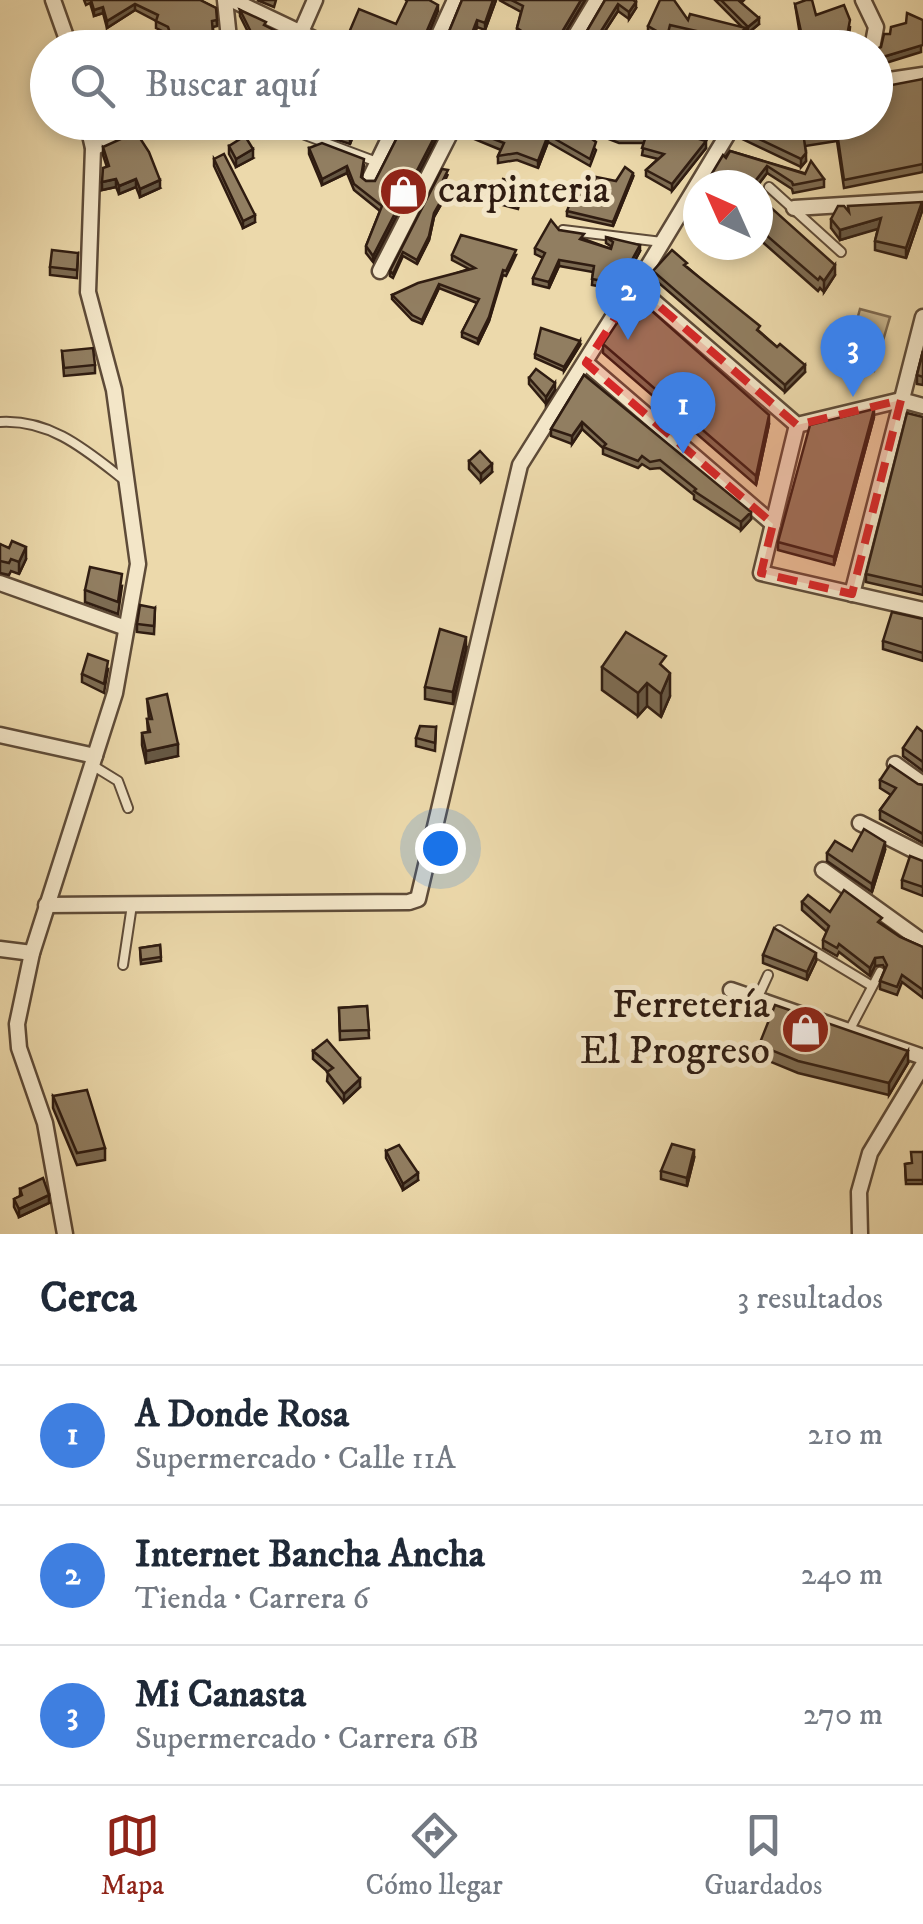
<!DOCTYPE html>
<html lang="es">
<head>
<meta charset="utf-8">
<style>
	:root { --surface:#fff; --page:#f2f2f3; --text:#1f2937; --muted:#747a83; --line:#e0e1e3; --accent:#8f2418 }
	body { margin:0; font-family:"IM FELL DW Pica",serif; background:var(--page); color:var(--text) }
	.compass { position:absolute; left:683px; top:170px; width:90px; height:90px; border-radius:50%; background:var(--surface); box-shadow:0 5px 15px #0003; rotate:315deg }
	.you { position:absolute; left:440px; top:848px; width:35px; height:35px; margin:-25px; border:8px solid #fff; border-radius:50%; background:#1a73e8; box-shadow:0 0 0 15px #1a73e833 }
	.badge { display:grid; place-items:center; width:65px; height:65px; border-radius:50%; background:var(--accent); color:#fff; font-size:32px; font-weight:700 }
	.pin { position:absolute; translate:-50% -82px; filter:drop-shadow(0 2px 5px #0008) }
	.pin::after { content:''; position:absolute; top:52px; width:35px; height:30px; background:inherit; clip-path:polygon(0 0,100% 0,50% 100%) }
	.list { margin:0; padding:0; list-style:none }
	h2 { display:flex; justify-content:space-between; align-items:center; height:130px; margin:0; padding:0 40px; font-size:42px }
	h2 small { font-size:32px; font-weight:400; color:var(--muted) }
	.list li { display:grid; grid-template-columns:65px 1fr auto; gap:30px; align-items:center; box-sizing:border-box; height:140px; padding:0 40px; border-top:2px solid var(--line) }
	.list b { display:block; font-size:38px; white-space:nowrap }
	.list p { margin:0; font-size:32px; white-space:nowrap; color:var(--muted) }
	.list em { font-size:32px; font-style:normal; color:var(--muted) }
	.icon { flex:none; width:55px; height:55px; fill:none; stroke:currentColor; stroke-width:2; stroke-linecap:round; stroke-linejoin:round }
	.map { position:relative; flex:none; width:923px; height:1234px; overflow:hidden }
	.search { position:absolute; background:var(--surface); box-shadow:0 5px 15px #0003; left:30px; right:30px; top:30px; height:110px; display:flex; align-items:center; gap:25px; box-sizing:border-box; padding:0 35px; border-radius:55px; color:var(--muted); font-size:38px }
	.sheet { height:550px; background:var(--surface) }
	nav { display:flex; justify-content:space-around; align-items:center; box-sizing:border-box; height:140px; border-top:2px solid var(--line); background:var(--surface); font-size:28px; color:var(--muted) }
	nav a { display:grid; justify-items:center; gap:5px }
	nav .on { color:var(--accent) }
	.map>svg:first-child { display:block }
	.green { fill:#ccb991; stroke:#7e6a51; stroke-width:2.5 }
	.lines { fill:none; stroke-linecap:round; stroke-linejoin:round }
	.lane-casing { stroke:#5e4b38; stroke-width:12 }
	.street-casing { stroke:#5e4b38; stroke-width:19 }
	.lane { stroke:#f3e6c8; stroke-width:8 }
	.street { stroke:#f3e6c8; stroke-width:14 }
	.wall { fill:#7d6c53; stroke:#2f1c11; stroke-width:2.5 }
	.shaded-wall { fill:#665844; stroke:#2f1c11; stroke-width:2.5 }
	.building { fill:#917e61; stroke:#2f1c11; stroke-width:2.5 }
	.marked { fill:#d62828; fill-opacity:0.2; stroke:#d62828; stroke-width:8; stroke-dasharray:20 12; stroke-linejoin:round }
	.labels { text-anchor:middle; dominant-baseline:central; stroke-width:10; stroke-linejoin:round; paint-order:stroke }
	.poi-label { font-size:40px; fill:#2f1c11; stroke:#f3e6c8; text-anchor:start }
</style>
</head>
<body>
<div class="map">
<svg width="923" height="1234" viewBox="0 0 923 1234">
	<rect width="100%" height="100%" fill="#ecd9ab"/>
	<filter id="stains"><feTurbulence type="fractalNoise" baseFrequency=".002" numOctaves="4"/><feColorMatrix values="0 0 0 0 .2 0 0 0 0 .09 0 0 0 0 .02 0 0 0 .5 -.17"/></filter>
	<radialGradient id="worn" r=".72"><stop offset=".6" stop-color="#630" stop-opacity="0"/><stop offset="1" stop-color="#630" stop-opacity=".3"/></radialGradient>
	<polygon class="green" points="860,309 890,317 874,371 845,363"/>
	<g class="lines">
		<defs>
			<g id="lane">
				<polyline points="305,135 377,162"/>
				<polyline points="769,187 841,252"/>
				<polyline points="563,230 662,242"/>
				<path d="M0,422C51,419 87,451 123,479"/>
				<polyline points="92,765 118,781 128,808"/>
				<polyline points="779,930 872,986"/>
				<polyline points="123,965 132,905"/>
				<polyline points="757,999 768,975"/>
				<polyline points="849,1031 880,972"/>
			</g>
			<g id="street">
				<polyline points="53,0 70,48"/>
				<polyline points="225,0 230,48"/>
				<polyline points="232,0 333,48"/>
				<polyline points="863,0 876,27 872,48"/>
				<polyline points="301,32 315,0"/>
				<polyline points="433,48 455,0"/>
				<polyline points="568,48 597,0"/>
				<polyline points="876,82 923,75"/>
				<polyline points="93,148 150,122"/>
				<polyline points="370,178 397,122"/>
				<polyline points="794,208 923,200"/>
				<polyline points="380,271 456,122"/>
				<polyline points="636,286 797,425 901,400 923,406"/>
				<polyline points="586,363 773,524"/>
				<polyline points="797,425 761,573 923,610"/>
				<polyline points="0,583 126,628"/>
				<polyline points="852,594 923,317"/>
				<polyline points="0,735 95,756"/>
				<polyline points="895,764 923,784"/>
				<polyline points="860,823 923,855"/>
				<polyline points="823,870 923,942"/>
				<polyline points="46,905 409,902 418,899 520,465 611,320 636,286 735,122"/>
				<polyline points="0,949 32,953"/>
				<polyline points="731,990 923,1057"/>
				<polyline points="65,1234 45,1123 19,1048 17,1024 32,953 115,693 138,564 114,390 88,292 93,148 87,122"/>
				<polyline points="860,1234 859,1192 870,1153 923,1065"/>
			</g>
		</defs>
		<use href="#lane" class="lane-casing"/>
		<use href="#street" class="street-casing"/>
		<use href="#lane" class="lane"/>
		<use href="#street" class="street"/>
	</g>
	<g class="wall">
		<polygon points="84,0 200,0 216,8 217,26 213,27 214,48 173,48 168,34 156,28 156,21 135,10 107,28 103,13 94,16 90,3 86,5"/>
		<polygon points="257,0 276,0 274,7"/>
		<polygon points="462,0 496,0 485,30 477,27 469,48 448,40 448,34"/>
		<polygon points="499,0 585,0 559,43 560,48 537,48 517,34 517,28 521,12"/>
		<polygon points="605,0 636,8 629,19 618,11 599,40 577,48"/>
		<polygon points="715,0 744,0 741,3 759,24 748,33 746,31 746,35 742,38 801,41 795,4 816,15 850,27 849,36 864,48 703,40 670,32 667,44 648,33 648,26 688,20 742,27"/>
		<polygon points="240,10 292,45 291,48 256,48 240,16"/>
		<polygon points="923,79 923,172 844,188 837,141 805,146 806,161 801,167 738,137 738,129 876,122"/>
		<polygon points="295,122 386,122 379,134 357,125 350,144 295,126"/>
		<polygon points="405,122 373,262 366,253 366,246 380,211 354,190 347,173 322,185 309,154 309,148 364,165 362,178 366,181 375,181"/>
		<polygon points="563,122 569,122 596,150 590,166 548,142 538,168 517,160 498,163 498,156 501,150 462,134 462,127 564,129"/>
		<polygon points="600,122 699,122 697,138 706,148 672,191 646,176 646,170 658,159 642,155 644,143 619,143 598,135"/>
		<polygon points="229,146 253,158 236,167 229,154"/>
		<polygon points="103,147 160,188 140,197 136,187 119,194 116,187 102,190 107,167 103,155"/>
		<polygon points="730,151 824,179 824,187 793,193 792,189 767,173 758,185 705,185"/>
		<polygon points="214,159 255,222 243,228 214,166"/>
		<polygon points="448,174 442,187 447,194 434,217 429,240 417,264 403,256 393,278 390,276 390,271"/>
		<polygon points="633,177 613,226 567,216 567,211 591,189"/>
		<polygon points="522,192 518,209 499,204 499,196"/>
		<polygon points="758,196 835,275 824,292 820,288 818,291 758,238"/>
		<polygon points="848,211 922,211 906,258 875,250 875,241 878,228 840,240 831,228 831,219"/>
		<polygon points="559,230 611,249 612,247 606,243 606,237 640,251 619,290 592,285 593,272 559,266 549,288 533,284 533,278 543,258 535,254 535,248"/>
		<polygon points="78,253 77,278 50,275 50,267"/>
		<polygon points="452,255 516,255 506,276 503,275 489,321 478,344 462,337 462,332 477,303 439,288 422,324 412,320 392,299 392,295 469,269 452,260"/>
		<polygon points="687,267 805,372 785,392 653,278 653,271"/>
		<polygon points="603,344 769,424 756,485 603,353"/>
		<polygon points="580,345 564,371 535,358 535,354"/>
		<polygon points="62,351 95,365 95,373 64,376"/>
		<polygon points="923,351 923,385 917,384 917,375"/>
		<polygon points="584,375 751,519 741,530 694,499 694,495 660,468 650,469 642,464 638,468 603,454 603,448 582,429 572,444 551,436 551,429"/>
		<polygon points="529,378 555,390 546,404 529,384"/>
		<polygon points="874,417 834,565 778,550 778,542"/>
		<polygon points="923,417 923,595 866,582 866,574"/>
		<polygon points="469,461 492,472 481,482 469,469"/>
		<polygon points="0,544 26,559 19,574 11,571 9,575 0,573"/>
		<polygon points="122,586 118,614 85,602 85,590"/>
		<polygon points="155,608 154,634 137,632 137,624"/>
		<polygon points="923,619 923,661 883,649 883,641"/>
		<polygon points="466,649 453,704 425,699 425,687"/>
		<polygon points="602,667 666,670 670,696 661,717 647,706 638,716 602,690"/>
		<polygon points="108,669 104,693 82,682 82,674"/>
		<polygon points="147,699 178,756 146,763 142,745 142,733 148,732 147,719 149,719"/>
		<polygon points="436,727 435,751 416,746 416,738"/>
		<polygon points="923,732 923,771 903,756 903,748"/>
		<polygon points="880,780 923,785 923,843 880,819 880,810 891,795 880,788"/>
		<polygon points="885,850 872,892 827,861 827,853"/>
		<polygon points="923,861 923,896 902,888 902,880"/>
		<polygon points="802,902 830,912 882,924 900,937 923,947 923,998 902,982 897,995 880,989 880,981 885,969 883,965 875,966 870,976 839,952 837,956 823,948 823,940 827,932 802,910"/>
		<polygon points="160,945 161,961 141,964 140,948"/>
		<polygon points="763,955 816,961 807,980 763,963"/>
		<polygon points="367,1006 369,1038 340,1040 339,1008"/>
		<polygon points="759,1045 908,1063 889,1095 798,1073 759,1057"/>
		<polygon points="313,1051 360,1087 344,1102 327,1081 328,1072 313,1059"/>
		<polygon points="53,1096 105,1148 105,1160 77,1165 53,1108"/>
		<polygon points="386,1151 418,1180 403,1190 386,1158"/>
		<polygon points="923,1152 923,1184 906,1184 905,1164 912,1163"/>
		<polygon points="694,1158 687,1186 661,1179 661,1171"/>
		<polygon points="20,1189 49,1203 19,1217 14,1207 14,1199 20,1196"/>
	</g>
	<g class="shaded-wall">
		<polygon points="493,0 496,0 485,30 485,23"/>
		<polygon points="581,0 585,0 559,43 559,37"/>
		<polygon points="636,2 636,8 629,19 629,12"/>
		<polygon points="135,4 135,10 107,28 107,21"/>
		<polygon points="618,4 618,11 596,45 596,39"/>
		<polygon points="438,5 438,11 423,47 416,48"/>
		<polygon points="103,7 103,13 94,16 94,10"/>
		<polygon points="759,18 759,24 748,33 748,27"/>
		<polygon points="477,20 477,27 469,48 469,41"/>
		<polygon points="746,28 746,35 734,45 734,38"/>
		<polygon points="921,45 921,52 876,66 876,59"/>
		<polygon points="356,122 357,122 357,125 350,144 350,137"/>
		<polygon points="442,122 445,122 373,262 373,256"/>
		<polygon points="548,135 548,142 538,168 538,161"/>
		<polygon points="706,141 706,148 672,191 672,184"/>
		<polygon points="253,149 253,158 236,167 236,159"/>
		<polygon points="806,153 806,161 801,167 801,159"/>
		<polygon points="347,166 347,173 322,185 322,179"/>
		<polygon points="767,166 767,173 758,185 752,185"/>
		<polygon points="633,173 633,177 613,226 613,222"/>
		<polygon points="116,179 116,187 102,190 102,182"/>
		<polygon points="136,179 136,187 119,194 119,186"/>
		<polygon points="160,180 160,188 140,197 140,189"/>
		<polygon points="447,190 447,194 434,217 429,240 417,264 417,260 434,213"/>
		<polygon points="922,202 922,211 906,258 906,248"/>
		<polygon points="255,215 255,222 243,228 243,221"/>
		<polygon points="881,218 881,228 840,240 840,230"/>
		<polygon points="640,245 640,251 619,290 619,284"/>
		<polygon points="559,260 559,266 549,288 549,282"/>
		<polygon points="835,265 835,275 824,292 824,281"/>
		<polygon points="503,270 489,321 478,344 478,339"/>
		<polygon points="439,284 439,288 422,324 422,320"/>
		<polygon points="580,341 580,345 564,371 564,367"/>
		<polygon points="805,365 805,372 785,392 785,385"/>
		<polygon points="555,383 555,390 546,404 546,397"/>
		<polygon points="874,409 874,417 834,565 834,557"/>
		<polygon points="769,415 769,424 756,485 756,476"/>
		<polygon points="582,422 582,429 572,444 572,436"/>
		<polygon points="492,464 492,472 481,482 481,474"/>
		<polygon points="751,512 751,519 741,530 741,522"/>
		<polygon points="26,547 26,559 19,574 19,562"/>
		<polygon points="466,637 466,649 453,704 453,692"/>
		<polygon points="670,673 670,696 661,717 661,694"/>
		<polygon points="647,683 647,706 638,716 638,693"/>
		<polygon points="178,744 178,756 146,763 146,751"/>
		<polygon points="885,842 885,850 872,892 872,884"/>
		<polygon points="816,953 816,961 807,980 807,972"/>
		<polygon points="875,958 875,966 870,976 870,968"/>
		<polygon points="908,1051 908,1063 889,1095 889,1083"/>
		<polygon points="360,1079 360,1087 344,1102 344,1094"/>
		<polygon points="694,1150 694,1158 687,1186 687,1178"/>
		<polygon points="418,1173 418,1180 403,1190 403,1184"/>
		<polygon points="49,1195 49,1203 19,1217 19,1209"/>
	</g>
	<g class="building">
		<polygon points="91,0 200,0 216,8 217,20 212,21 214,48 175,48 168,27 156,21 158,15 135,4 107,21 103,7 94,10"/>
		<polygon points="406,0 429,0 438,5 423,40 416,48 354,48 345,42 359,9 396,24 407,1"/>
		<polygon points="462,0 493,0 485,23 477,20 469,41 448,34"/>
		<polygon points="511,0 581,0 559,37 558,46 560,48 547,48 517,28 523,6"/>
		<polygon points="605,0 633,0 636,2 629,12 618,4 596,39 615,48 577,48"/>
		<polygon points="660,0 674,0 688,20 690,14 746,28 734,38 803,41 795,4 806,0 812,0 816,15 844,5 850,20 847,36 862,38 864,48 703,48 702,47 705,33 670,25 667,37 648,26"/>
		<polygon points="721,0 738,0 759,18 748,27"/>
		<polygon points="240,10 266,22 264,25 292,39 288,48 259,48"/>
		<polygon points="907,13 923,20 923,45 876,59 876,49 881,47 884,34 890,34 891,27 906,23"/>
		<polygon points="634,40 649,45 648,48 631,48"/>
		<polygon points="923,79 923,164 844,180 837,132 804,139 806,153 801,159 738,129 741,122 876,122 876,88"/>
		<polygon points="303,122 356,122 350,137"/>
		<polygon points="367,122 382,122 379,128"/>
		<polygon points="405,122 442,122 373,256 366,246 382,206 354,184 347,166 322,179 309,148 322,143 364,159 361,177 366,181 375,181"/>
		<polygon points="463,122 558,122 569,133 565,122 569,122 596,142 590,159 548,135 538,161 517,153 498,156 504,143 462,127"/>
		<polygon points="600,122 698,122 696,138 706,141 672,184 646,170 664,154 642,148 646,136 619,136 598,128"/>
		<polygon points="136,132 149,152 160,180 140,189 136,179 119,186 116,179 102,182 103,168 109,166 103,147"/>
		<polygon points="245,136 253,149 236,159 229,146"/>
		<polygon points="730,151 805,174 811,161 824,179 793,185 792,182 767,166 752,185 734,185 730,181 727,185 705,185 723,155 726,158"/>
		<polygon points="224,154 255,215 243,221 214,159"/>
		<polygon points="625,167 633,173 613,222 567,211 576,186 591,189 596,177 616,181"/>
		<polygon points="442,169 448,170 440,186 447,190 434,213 429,236 417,260 403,252 393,274 390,271"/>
		<polygon points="503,179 522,184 518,201 499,196"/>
		<polygon points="758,196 835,265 824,281 820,277 818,280 758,228"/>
		<polygon points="922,202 906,248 875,241 881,218 840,230 831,219 838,206 844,206 849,212 848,206"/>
		<polygon points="551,220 559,230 584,234 580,239 611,249 613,242 606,237 640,245 619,284 592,279 594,266 559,260 549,282 533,278 545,253 535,248"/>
		<polygon points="461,235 516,250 506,271 503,270 489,317 478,339 462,332 479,299 439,284 422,320 412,315 392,295 418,283 475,268 452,255"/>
		<polygon points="52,250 78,253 77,270 50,267"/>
		<polygon points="672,250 687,263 684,265 760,326 757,330 777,347 780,344 805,365 785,385 653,271"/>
		<polygon points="635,296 769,415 756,476 603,344"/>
		<polygon points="541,328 580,341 564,367 535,354"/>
		<polygon points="93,348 95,365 64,368 62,351"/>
		<polygon points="923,351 923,377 917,375"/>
		<polygon points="536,369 555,383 546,397 529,378"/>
		<polygon points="584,375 751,512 741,522 694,491 696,489 660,460 650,462 642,456 638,461 603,447 606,444 582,422 572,436 551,429"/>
		<polygon points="874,409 834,557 778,542 810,425"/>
		<polygon points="907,413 923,417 923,587 866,574"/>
		<polygon points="480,451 492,464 481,474 469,461"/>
		<polygon points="12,541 26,547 19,562 11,559 9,563 0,561 0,544 9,548"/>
		<polygon points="90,567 122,574 118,602 85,590"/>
		<polygon points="140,605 155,608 154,626 137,624"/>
		<polygon points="892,612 923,619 923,653 883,641"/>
		<polygon points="440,629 466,637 453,692 425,687"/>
		<polygon points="626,632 666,656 660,664 670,673 661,694 647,683 638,693 602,667"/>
		<polygon points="88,654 108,661 104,684 82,674"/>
		<polygon points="167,694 178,744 146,751 142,733 150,732 147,719 152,719 147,699"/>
		<polygon points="420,726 436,727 435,743 416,738"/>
		<polygon points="917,727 923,732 923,762 903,748"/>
		<polygon points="890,765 918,784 923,785 923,834 880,810 896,788 880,780"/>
		<polygon points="864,829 885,842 872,884 827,853 835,841 852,851"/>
		<polygon points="910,856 923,861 923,887 902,880"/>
		<polygon points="844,890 882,918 878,922 900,937 923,947 923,990 902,975 897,987 880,981 887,965 883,957 875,958 870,968 839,944 837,948 823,940 829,926 802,902 808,895 830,912"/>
		<polygon points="774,928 816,953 807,972 763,955"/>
		<polygon points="160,945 161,957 141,960 140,948"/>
		<polygon points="775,1005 908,1051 889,1083 798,1061 759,1045"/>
		<polygon points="367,1006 369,1030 340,1031 339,1008"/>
		<polygon points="327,1040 360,1079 344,1094 327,1072 333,1068 313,1051"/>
		<polygon points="87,1090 105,1148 77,1153 53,1096"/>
		<polygon points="672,1144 694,1150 687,1178 661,1171"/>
		<polygon points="399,1145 418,1173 403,1184 386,1151"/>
		<polygon points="911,1152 923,1152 923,1180 906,1180 905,1164 912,1163"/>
		<polygon points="43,1178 49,1195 19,1209 14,1199 22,1195 20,1189"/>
	</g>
	<path class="marked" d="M636,286L797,425L901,400L852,594L761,573L773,524L586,363Z"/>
	<defs>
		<symbol id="shop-disc" viewBox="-11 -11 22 22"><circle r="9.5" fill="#8f2418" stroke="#f3e6c8"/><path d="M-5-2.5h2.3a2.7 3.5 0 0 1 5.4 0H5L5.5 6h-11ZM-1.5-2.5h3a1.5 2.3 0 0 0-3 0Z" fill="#fff"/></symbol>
	</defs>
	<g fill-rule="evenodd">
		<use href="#shop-disc" x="376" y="164" width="55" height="55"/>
		<use href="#shop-disc" x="778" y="1002" width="55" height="55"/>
	</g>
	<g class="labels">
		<g class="poi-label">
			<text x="438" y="191">carpinteria</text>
			<text x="770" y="1006" text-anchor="end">Ferretería<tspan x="770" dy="46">El Progreso</tspan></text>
		</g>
	</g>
	<rect width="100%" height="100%" filter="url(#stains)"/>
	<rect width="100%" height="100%" fill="url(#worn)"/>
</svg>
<svg class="compass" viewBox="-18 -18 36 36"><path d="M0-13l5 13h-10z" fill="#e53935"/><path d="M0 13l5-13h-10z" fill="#747a83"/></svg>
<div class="you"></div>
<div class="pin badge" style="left:683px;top:454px;background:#3f7fe0">1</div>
<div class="pin badge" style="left:628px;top:340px;background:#3f7fe0">2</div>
<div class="pin badge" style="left:853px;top:397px;background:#3f7fe0">3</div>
<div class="search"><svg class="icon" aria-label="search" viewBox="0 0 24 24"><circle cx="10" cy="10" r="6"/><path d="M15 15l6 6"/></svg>Buscar aquí</div>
</div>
<section class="sheet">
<h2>Cerca<small>3 resultados</small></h2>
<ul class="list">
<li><span class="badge" style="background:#3f7fe0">1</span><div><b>A Donde Rosa</b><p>Supermercado · Calle 11A</p></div><em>210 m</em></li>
<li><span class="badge" style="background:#3f7fe0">2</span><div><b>Internet Bancha Ancha</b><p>Tienda · Carrera 6</p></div><em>240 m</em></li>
<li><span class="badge" style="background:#3f7fe0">3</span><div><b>Mi Canasta</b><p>Supermercado · Carrera 6B</p></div><em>270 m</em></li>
</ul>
</section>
<nav>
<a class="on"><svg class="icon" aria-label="map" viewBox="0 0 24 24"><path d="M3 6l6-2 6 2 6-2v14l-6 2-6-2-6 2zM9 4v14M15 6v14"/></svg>Mapa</a>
<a><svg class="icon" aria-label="directions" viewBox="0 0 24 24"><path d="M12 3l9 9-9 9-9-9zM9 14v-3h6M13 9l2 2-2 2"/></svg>Cómo llegar</a>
<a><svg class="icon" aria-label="saved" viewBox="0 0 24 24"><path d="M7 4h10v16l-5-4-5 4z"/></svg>Guardados</a>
</nav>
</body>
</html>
